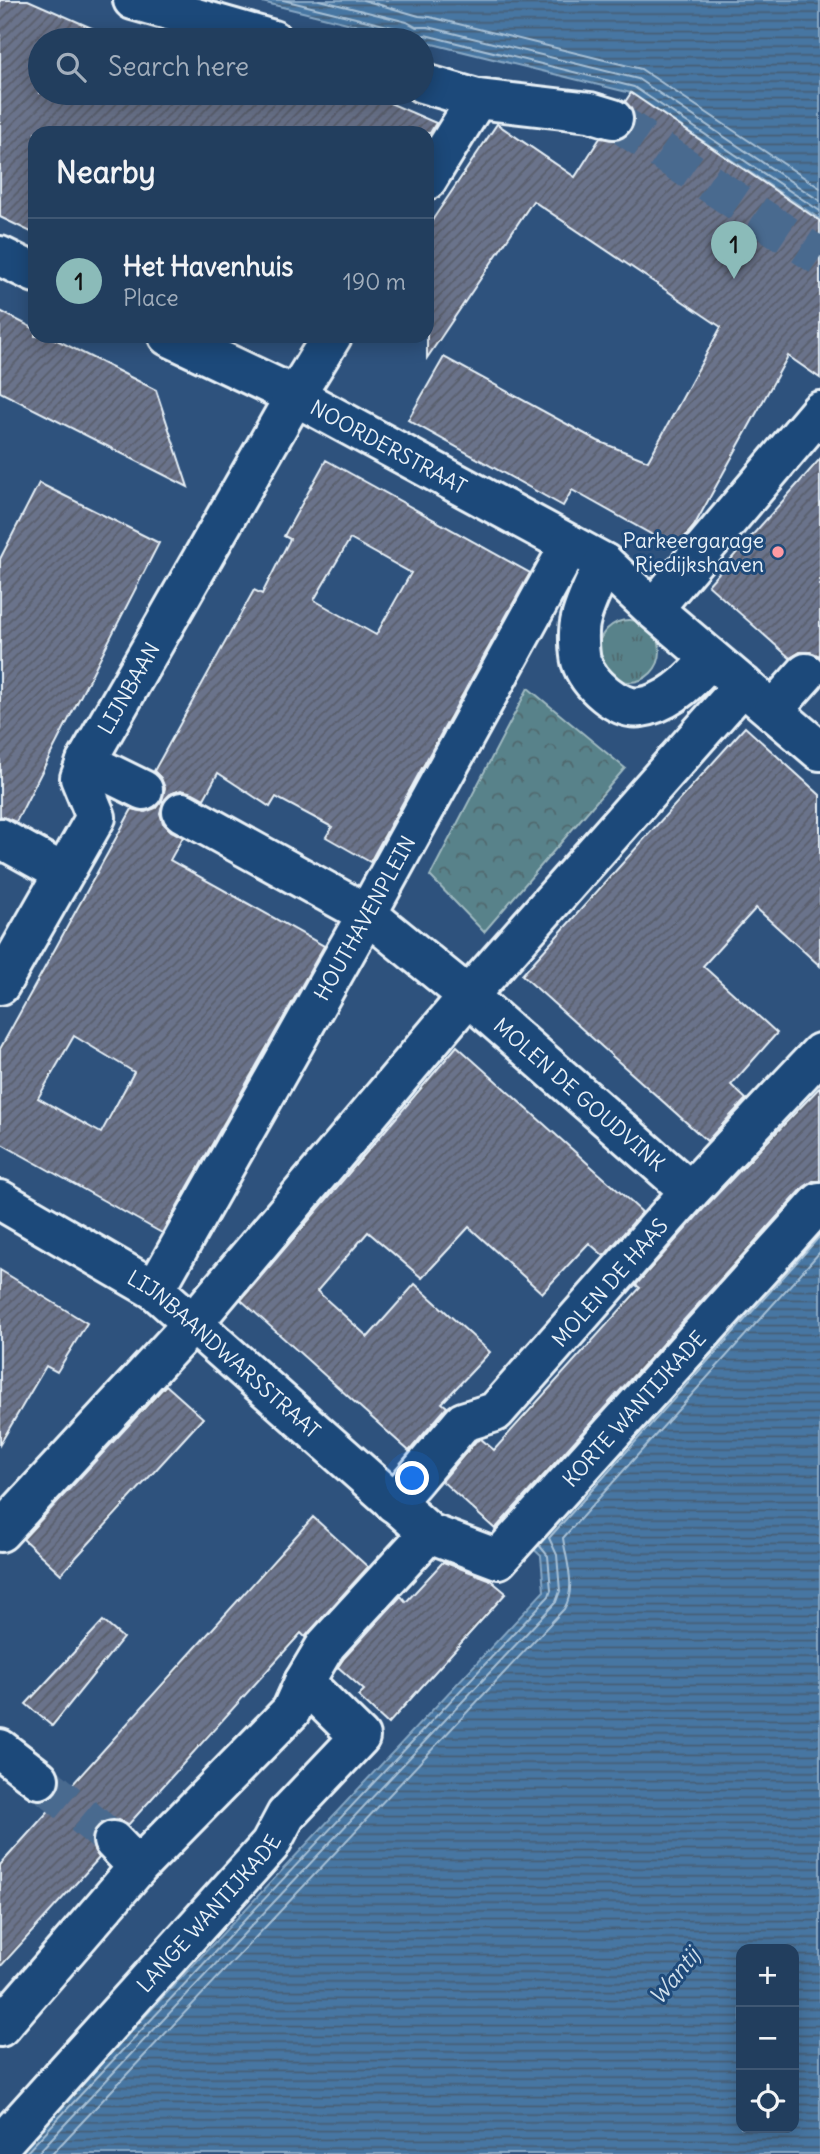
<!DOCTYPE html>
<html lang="en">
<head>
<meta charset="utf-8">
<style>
	:root { --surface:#223e5e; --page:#2a4564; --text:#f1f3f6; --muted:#a2aebc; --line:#3f5773; --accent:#8bbbb9 }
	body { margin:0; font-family:Delius,sans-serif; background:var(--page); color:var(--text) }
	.controls { position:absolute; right:21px; bottom:21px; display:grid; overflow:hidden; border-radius:14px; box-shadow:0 4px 18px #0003 }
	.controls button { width:63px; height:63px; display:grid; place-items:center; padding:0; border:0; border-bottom:2px solid var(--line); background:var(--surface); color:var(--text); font:35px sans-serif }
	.you { position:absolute; left:413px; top:1479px; width:24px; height:24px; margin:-18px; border:5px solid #fff; border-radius:50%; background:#1a73e8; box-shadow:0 0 0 10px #1a73e833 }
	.badge { display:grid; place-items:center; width:46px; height:46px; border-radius:50%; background:var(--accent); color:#111; font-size:23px; font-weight:700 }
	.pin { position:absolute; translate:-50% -58px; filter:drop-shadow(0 2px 4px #0008) }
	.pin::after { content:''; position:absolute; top:37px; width:24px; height:21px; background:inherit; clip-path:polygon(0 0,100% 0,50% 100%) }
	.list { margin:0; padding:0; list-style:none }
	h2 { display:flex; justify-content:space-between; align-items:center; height:91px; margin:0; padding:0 28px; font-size:30px }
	h2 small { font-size:23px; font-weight:400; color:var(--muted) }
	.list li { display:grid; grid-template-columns:46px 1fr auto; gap:21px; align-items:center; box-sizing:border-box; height:126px; padding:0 28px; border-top:2px solid var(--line) }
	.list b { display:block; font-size:26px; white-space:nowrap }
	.list p { margin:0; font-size:23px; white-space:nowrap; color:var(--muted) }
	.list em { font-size:23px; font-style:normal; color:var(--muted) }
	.icon { flex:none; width:38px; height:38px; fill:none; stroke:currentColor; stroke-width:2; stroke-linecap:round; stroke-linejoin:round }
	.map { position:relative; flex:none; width:820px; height:2154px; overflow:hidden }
	.search { position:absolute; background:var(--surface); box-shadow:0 4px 18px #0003; left:28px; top:28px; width:406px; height:77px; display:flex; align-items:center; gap:18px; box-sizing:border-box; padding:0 24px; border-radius:38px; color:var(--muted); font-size:26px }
	.panel { position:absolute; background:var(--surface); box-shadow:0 4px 18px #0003; left:28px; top:126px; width:406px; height:217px; border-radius:21px }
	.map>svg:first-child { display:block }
	.grass { fill:url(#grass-tufts); stroke:#a0bac1; stroke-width:2 }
	.forest { fill:url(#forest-crowns); stroke:#a0bac1; stroke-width:2 }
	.water { fill:url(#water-rules); stroke:#87a7c4; stroke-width:2; fill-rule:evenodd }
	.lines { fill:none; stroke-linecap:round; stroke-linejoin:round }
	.shore { stroke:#a7c0d6; stroke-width:2 }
	.building { fill:url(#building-hatch); stroke:#e8f1f8; stroke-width:2; fill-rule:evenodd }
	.minor-tunnel { stroke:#4a6a8f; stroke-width:38; stroke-dasharray:38 19; stroke-linecap:butt }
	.minor-casing { stroke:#e8f1f8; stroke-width:44 }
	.minor { stroke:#1f4a7a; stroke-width:38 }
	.poi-dot { fill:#ff9aa2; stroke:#1f4a7a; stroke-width:2.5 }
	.labels { text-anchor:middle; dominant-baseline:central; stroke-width:6; stroke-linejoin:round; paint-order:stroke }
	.street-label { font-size:21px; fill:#e8f1f8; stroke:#1f4a7a }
	.poi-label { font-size:21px; fill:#e8f1f8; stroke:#1f4a7a; text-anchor:end }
	.water-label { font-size:23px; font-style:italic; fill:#d0dfeb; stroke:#1f4a7a }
</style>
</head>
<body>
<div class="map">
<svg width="820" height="2154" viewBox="0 0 820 2154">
	<defs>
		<pattern id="grass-tufts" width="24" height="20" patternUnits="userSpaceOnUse" patternTransform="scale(1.75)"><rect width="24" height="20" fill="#58828a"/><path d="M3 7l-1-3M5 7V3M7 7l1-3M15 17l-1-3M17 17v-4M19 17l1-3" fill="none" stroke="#50686d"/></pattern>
		<pattern id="forest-crowns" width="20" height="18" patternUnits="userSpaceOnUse" patternTransform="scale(1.75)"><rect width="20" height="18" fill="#58828a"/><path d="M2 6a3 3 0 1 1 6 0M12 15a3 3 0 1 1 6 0" fill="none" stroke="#50686d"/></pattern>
		<pattern id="water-rules" width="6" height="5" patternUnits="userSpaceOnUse" patternTransform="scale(1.75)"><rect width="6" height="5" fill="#4676a2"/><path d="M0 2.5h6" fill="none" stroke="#465f76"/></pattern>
		<pattern id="building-hatch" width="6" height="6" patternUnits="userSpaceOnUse" patternTransform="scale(1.75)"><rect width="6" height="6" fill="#6b738b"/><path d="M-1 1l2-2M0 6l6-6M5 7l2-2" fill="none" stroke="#585e6a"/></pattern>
	</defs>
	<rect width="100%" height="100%" fill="#2e527d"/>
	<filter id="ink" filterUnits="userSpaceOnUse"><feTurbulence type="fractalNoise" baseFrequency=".0143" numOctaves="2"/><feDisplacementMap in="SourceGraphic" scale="14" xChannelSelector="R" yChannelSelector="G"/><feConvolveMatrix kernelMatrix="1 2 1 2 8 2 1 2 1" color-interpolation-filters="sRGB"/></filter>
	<g filter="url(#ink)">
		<circle class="grass" cx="629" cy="651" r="31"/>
		<polygon class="forest" points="528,688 625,768 484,932 430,876"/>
		<g class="water">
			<polygon points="254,0 820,0 820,219 631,93"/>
			<path d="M820,1212V2154H16L544,1591L541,1556L525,1541ZM741,1949H794V2128H741Z"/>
		</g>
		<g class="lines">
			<g class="shore">
				<polyline points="283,0 404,30 413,40 425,35 634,87 820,211"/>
				<polyline points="319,0 407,22 416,27 428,27 638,79 820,201"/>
				<polyline points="363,0 419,16 430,17 641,69 820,188"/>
				<polyline points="25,2154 549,1596 551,1590 548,1556 539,1545"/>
				<polyline points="37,2154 556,1602 560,1591 557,1555 549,1538 820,1236"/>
				<path d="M52,2154L564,1609C577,1588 566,1560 563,1538L820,1252"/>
			</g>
		</g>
		<g class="building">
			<polygon points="0,0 28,0 119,40 40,40 40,93 367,93 436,123 430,133 35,133 35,234 0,217"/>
			<polygon points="631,93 820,221 820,378 788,356 694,526 676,548 572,490 563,506 408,420 444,357 598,441 648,461 721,327 533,201 427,358 427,228 497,124 575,177 600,138 617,140 628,134 634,125 634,115 625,102"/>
			<polygon points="0,311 35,329 35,336 49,336 156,390 188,487 0,392"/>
			<polygon points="820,459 820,656 810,652 800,652 790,658 708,585"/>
			<path d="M326,460L530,573L370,862L326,837L332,827L276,797L270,807L218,773L204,799L193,793L181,790L170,794L163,802L160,813L163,823L171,831L183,837L170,860L324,946L162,1233L0,1143V1049L132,809L145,812L156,808L162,800L165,788L161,778L154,771L254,590L262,594L290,539L284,536ZM350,539L411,573L376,635L314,600ZM74,1036L134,1072L101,1133L38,1098Z"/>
			<polygon points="39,483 159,543 16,822 0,816 0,559"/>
			<polygon points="745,727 820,795 820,966 756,908 703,966 777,1033 731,1085 746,1099 707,1141 522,975"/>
			<polygon points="457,1046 642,1212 604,1256 589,1243 542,1293 469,1227 422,1278 368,1232 317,1291 368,1337 415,1284 490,1352 442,1403 447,1407 409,1451 241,1300"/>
			<polygon points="820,1087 820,1181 813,1181 804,1187 495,1529 442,1481 476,1441 481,1439 494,1450 640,1288 636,1285 706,1206"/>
			<polygon points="0,1270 87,1323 57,1372 46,1366 0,1444"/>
			<polygon points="166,1385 203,1418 61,1574 23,1539"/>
			<polygon points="313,1517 368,1567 305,1637 301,1633 128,1825 118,1820 108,1820 97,1826 92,1836 92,1846 99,1858 0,1967 0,1865"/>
			<polygon points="443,1562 489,1579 506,1593 388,1724 358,1696 364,1690 338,1667 344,1658 401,1596 406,1602"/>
			<polygon points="103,1621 123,1638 52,1726 26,1704"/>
		</g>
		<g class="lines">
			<g class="minor-tunnel">
				<polyline points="613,119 820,257"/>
				<polyline points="39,1779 113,1841"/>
			</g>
			<defs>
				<g id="minor">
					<polyline points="133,0 273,40"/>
					<polyline points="422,83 477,99 590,112 613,119"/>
					<polyline points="427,180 477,99"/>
					<polyline points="0,256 35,273"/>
					<path id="s1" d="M168,336L295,396L604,563L653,609L820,751"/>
					<path d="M604,563C596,582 584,603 580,623C578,633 579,652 581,661C588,683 618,711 641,707C669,703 694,678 710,658"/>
					<polyline points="653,609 820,411"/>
					<polyline points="773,710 806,673"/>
					<polyline points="86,762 143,790"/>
					<path id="s2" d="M182,812L367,914L468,996L690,1191"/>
					<polyline points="0,838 63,873"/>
					<path id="s3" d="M0,985L96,817L80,778L86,762L295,396L332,336"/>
					<path id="s4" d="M0,1200L155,1290L429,1533L498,1559L820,1202"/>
					<path id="s5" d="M155,1290L367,914L570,545"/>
					<path id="s6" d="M394,1503L463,1422L495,1412L690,1191L820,1053"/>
					<polyline points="0,1532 193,1323 468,996 743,685"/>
					<polyline points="0,1749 39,1779"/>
					<polyline points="113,1841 138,1867"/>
					<polyline points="0,2027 138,1867 291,1711 304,1682 326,1645 429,1533"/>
					<path id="s7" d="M0,2145L270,1845L286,1815L360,1737L304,1682"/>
				</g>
			</defs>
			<use href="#minor" class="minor-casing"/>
			<use href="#minor" class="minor"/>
		</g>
	</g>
	<circle class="poi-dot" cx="778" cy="552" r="7"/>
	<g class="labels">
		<g class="street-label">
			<text stroke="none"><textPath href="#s1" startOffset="247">NOORDERSTRAAT</textPath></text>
			<text stroke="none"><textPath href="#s3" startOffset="338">LIJNBAAN</textPath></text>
			<text stroke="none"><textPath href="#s5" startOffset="427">HOUTHAVENPLEIN</textPath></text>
			<text stroke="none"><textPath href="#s2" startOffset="490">MOLEN DE GOUDVINK</textPath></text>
			<text stroke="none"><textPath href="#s6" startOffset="313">MOLEN DE HAAS</textPath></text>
			<text stroke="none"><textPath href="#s4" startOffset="273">LIJNBAANDWARSSTRAAT</textPath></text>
			<text stroke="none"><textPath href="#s4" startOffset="822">KORTE WANTIJKADE</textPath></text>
			<text stroke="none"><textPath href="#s7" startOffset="312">LANGE WANTIJKADE</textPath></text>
		</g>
		<g class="poi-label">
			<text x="764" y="540">Parkeergarage<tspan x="764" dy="24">Riedijkshaven</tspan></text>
		</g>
		<g class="water-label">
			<text transform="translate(674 1976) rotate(-51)">Wantij</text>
		</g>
	</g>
</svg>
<div class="controls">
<button>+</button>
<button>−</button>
<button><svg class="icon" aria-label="locate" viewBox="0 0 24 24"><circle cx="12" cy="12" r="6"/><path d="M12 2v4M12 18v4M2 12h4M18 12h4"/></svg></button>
</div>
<div class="you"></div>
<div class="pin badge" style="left:734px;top:279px">1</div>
<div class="search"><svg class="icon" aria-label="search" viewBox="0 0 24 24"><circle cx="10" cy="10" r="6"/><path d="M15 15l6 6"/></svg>Search here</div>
<section class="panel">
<h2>Nearby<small></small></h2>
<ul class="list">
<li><span class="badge">1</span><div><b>Het Havenhuis</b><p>Place</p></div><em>190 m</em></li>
</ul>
</section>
</div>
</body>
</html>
